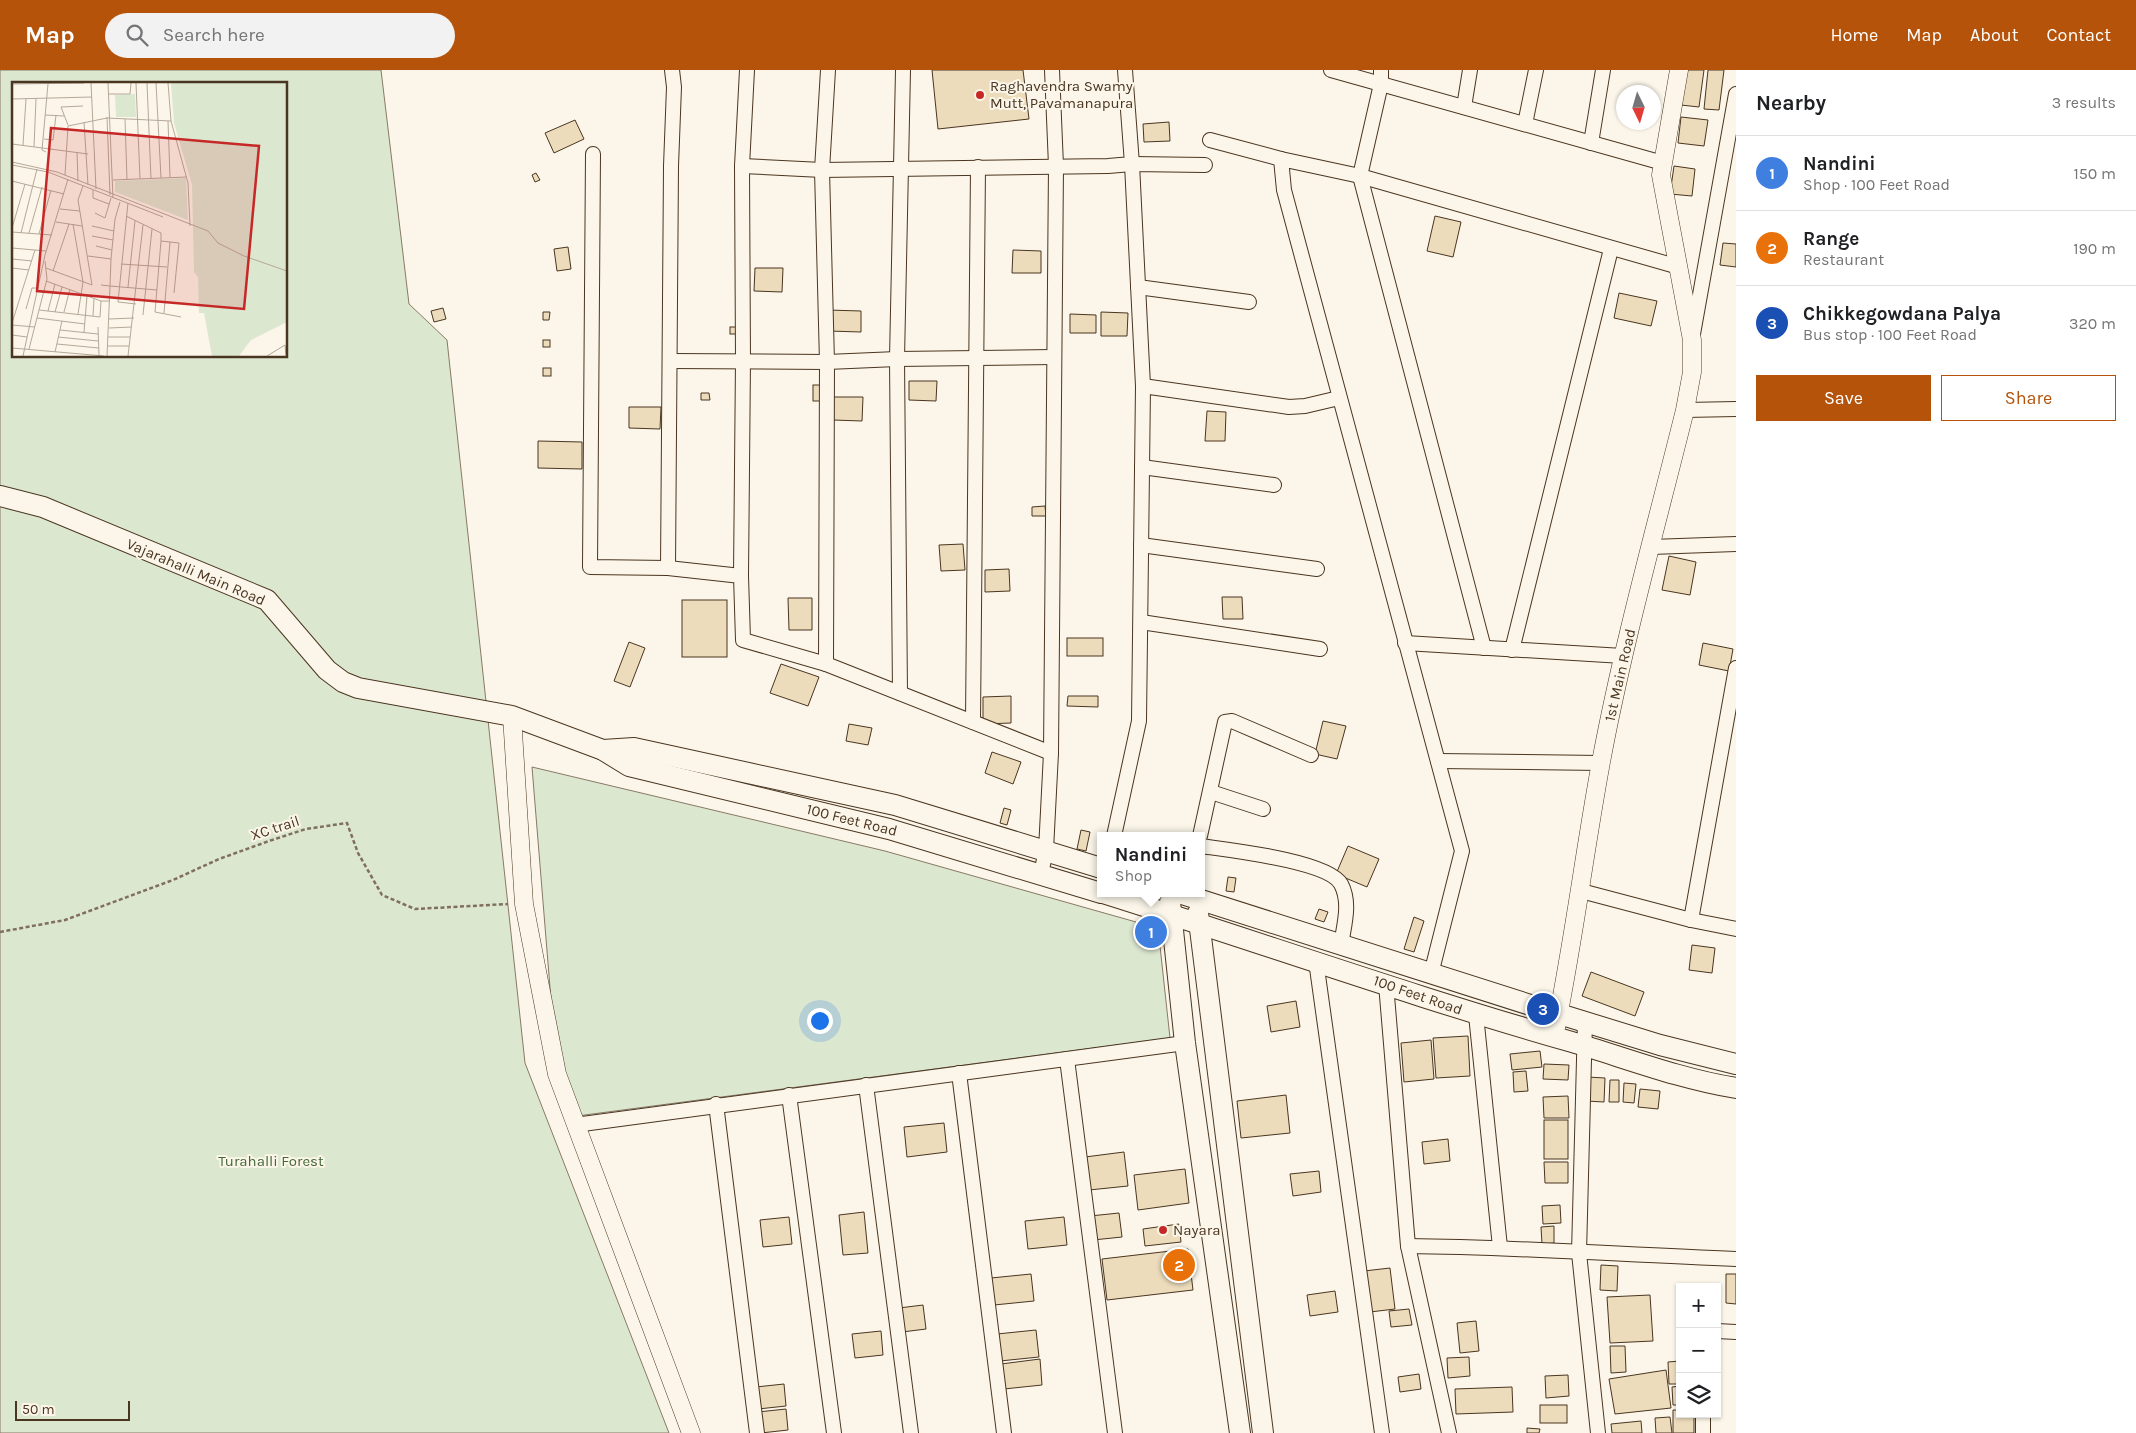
<!DOCTYPE html>
<html lang="en">
<head>
<meta charset="utf-8">
<style>
	:root { --surface:#fff; --page:#f2f2f2; --text:#202124; --muted:#757577; --line:#e0e0e0; --accent:#b45309 }
	body { margin:0; font-family:Karla,sans-serif; background:var(--page); color:var(--text) }
	.controls { position:absolute; right:15px; bottom:15px; display:grid; overflow:hidden; border-radius:0px; box-shadow:0 1px 4px #0004 }
	.controls button { width:45px; height:45px; display:grid; place-items:center; padding:0; border:0; border-bottom:1px solid var(--line); background:var(--surface); color:var(--text); font:25px sans-serif }
	.compass { position:absolute; left:1616px; top:15px; width:45px; height:45px; border-radius:50%; background:var(--surface); box-shadow:0 1px 4px #0004; rotate:175deg }
	.scale { position:absolute; left:15px; bottom:12px; width:115px; box-sizing:border-box; padding-left:5px; border:2px solid #4a3520; border-top:0; font-size:14px; line-height:18px; white-space:nowrap; color:#4a3520; -webkit-text-stroke:4px #fbf6e9; paint-order:stroke }
	.you { position:absolute; left:819px; top:950px; width:18px; height:18px; margin:-12px; border:4px solid #fff; border-radius:50%; background:#1a73e8; box-shadow:0 0 0 8px #1a73e833 }
	.badge { display:grid; place-items:center; width:32px; height:32px; border-radius:50%; background:var(--accent); color:#fff; font-size:16px; font-weight:700 }
	.pin { position:absolute; translate:-50% -50%; border:2px solid #fff; box-shadow:0 1px 5px #0006 }
	.popup { position:absolute; left:1097px; top:762px; width:108px; height:65px; box-sizing:border-box; display:grid; place-content:center; border-radius:0px; background:var(--surface); filter:drop-shadow(0 1px 4px #0005); font-size:16px; white-space:nowrap; color:var(--muted) }
	.popup b { font-size:19px; color:var(--text) }
	.popup::after { content:''; position:absolute; left:50%; top:100%; margin-left:-10px; border:10px solid transparent; border-top-color:var(--surface) }
	.list { margin:0; padding:0; list-style:none }
	h2 { display:flex; justify-content:space-between; align-items:center; height:65px; margin:0; padding:0 20px; font-size:21px }
	h2 small { font-size:16px; font-weight:400; color:var(--muted) }
	.list li { display:grid; grid-template-columns:32px 1fr auto; gap:15px; align-items:center; box-sizing:border-box; height:75px; padding:0 20px; border-top:1px solid var(--line) }
	.list b { display:block; font-size:19px; white-space:nowrap }
	.list p { margin:0; font-size:16px; white-space:nowrap; color:var(--muted) }
	.list em { font-size:16px; font-style:normal; color:var(--muted) }
	.actions { display:flex; gap:10px; padding:15px 20px }
	.actions a { flex:1; padding:11px 0; border:1px solid var(--accent); border-radius:0px; text-align:center; font-size:18px; color:var(--accent) }
	.actions .main { background:var(--accent); color:#fff }
	.icon { flex:none; width:28px; height:28px; fill:none; stroke:currentColor; stroke-width:2; stroke-linecap:round; stroke-linejoin:round }
	.map { position:relative; flex:none; width:1736px; height:1363px; overflow:hidden }
	header { display:flex; align-items:center; gap:30px; box-sizing:border-box; height:70px; padding:0 25px; background:var(--accent); color:#fff }
	header strong { font-size:24px }
	nav { display:flex; gap:28px; margin-inline-start:auto; font-size:18px }
	.search { width:350px; height:45px; background:var(--page); display:flex; align-items:center; gap:12px; box-sizing:border-box; padding:0 18px; border-radius:28px; color:var(--muted); font-size:19px }
	main { display:flex }
	aside { flex:1; background:var(--surface) }
	.map>svg:first-child { display:block }
	.green { fill:#dce7d0; stroke:#887966; fill-rule:evenodd }
	.building { fill:#ecdcbc; stroke:#4a3520 }
	.lines { fill:none; stroke-linecap:round; stroke-linejoin:round }
	.minor-casing { stroke:#4a3520; stroke-width:16 }
	.tertiary-casing { stroke:#4a3520; stroke-width:19 }
	.secondary-casing { stroke:#4a3520; stroke-width:22 }
	.path { stroke:#7f6f5c; stroke-width:2.5; stroke-dasharray:4 2.5; stroke-linecap:butt }
	.minor { stroke:#fbf6e9; stroke-width:14 }
	.tertiary { stroke:#fbf6e9; stroke-width:18 }
	.secondary { stroke:#fbf6e9; stroke-width:20 }
	.poi-dot { fill:#c62828; stroke:#fbf6e9; stroke-width:2 }
	.labels { text-anchor:middle; dominant-baseline:central; stroke-width:4; stroke-linejoin:round; paint-order:stroke }
	.poi-label { font-size:15px; fill:#4a3520; stroke:#fbf6e9; text-anchor:start }
	.street-label { font-size:15px; fill:#4a3520; stroke:#fbf6e9 }
	.park-label { font-size:15px; fill:#436837; stroke:#fbf6e9 }
	.inset-road { fill:none; stroke:#b4a999; stroke-width:1 }
	.view { fill:#c62828; fill-opacity:0.15; stroke:#c62828; stroke-width:2.5 }
	.inset-edge { fill:none; stroke:#4a3520; stroke-width:2.5 }
</style>
</head>
<body>
<header>
<strong>Map</strong>
<div class="search"><svg class="icon" aria-label="search" viewBox="0 0 24 24"><circle cx="10" cy="10" r="6"/><path d="M15 15l6 6"/></svg>Search here</div>
<nav><a>Home</a><a>Map</a><a>About</a><a>Contact</a></nav>
</header>
<main>
<div class="map">
<svg width="1736" height="1363" viewBox="0 0 1736 1363">
	<rect width="100%" height="100%" fill="#fbf6e9"/>
	<g class="green">
		<path d="M0,0H381L409,234L447,270L525,993L669,1363H0ZM14,14H286V286H14Z"/>
		<polygon points="532,697 885,781 1136,852 1138,871 1160,876 1170,968 577,1046 556,991"/>
	</g>
	<g class="building">
		<polygon points="932,0 1023,0 1029,49 938,59"/>
		<polygon points="1685,0 1704,0 1699,37 1681,35"/>
		<polygon points="1708,0 1724,0 1719,40 1704,39"/>
		<polygon points="1681,47 1708,50 1704,76 1678,73"/>
		<polygon points="575,50 584,69 554,83 545,63"/>
		<polygon points="1169,52 1170,71 1144,72 1143,54"/>
		<polygon points="1674,96 1695,99 1692,126 1670,124"/>
		<polygon points="536,103 540,110 535,112 532,105"/>
		<polygon points="1435,146 1461,152 1453,187 1427,181"/>
		<polygon points="1723,173 1736,174 1736,197 1720,195"/>
		<polygon points="568,177 571,199 557,201 554,179"/>
		<polygon points="1013,180 1041,181 1041,203 1012,203"/>
		<polygon points="755,198 783,198 782,222 754,221"/>
		<polygon points="1619,223 1657,231 1651,256 1614,248"/>
		<polygon points="443,238 446,249 434,252 431,241"/>
		<polygon points="828,240 861,241 861,262 828,261"/>
		<polygon points="543,242 550,242 549,250 543,250"/>
		<polygon points="1101,242 1128,243 1127,266 1101,266"/>
		<polygon points="1070,244 1096,245 1096,263 1070,263"/>
		<rect x="730" y="257" width="8" height="7"/>
		<rect x="543" y="270" width="7" height="7"/>
		<rect x="543" y="298" width="8" height="8"/>
		<polygon points="909,311 937,311 936,331 909,330"/>
		<rect x="813" y="315" width="10" height="16"/>
		<polygon points="701,323 709,323 710,330 701,330"/>
		<polygon points="833,327 863,327 862,351 833,350"/>
		<polygon points="629,337 661,337 660,359 629,358"/>
		<polygon points="1207,341 1226,342 1225,371 1205,371"/>
		<polygon points="538,371 582,372 582,399 538,398"/>
		<polygon points="1045,436 1046,446 1032,446 1032,437"/>
		<polygon points="963,474 965,500 941,501 939,475"/>
		<polygon points="1669,486 1696,492 1690,525 1662,520"/>
		<polygon points="1009,499 1010,521 985,522 985,500"/>
		<polygon points="1222,527 1242,527 1243,549 1223,549"/>
		<polygon points="788,528 812,528 812,560 789,560"/>
		<rect x="682" y="530" width="45" height="57"/>
		<rect x="1067" y="568" width="36" height="18"/>
		<polygon points="629,572 645,578 630,617 614,611"/>
		<polygon points="1703,573 1733,579 1729,601 1699,595"/>
		<polygon points="781,594 819,607 808,636 770,623"/>
		<polygon points="1011,626 1011,653 983,654 983,627"/>
		<polygon points="1068,626 1098,626 1098,637 1067,636"/>
		<polygon points="1323,651 1346,656 1337,689 1315,684"/>
		<polygon points="849,654 872,658 868,675 846,671"/>
		<polygon points="992,682 1021,692 1013,714 985,703"/>
		<polygon points="1004,738 1011,740 1007,755 1000,753"/>
		<polygon points="1081,760 1090,762 1086,781 1077,779"/>
		<polygon points="1348,776 1379,789 1367,817 1336,804"/>
		<polygon points="1228,807 1236,808 1234,822 1226,821"/>
		<polygon points="1319,839 1328,842 1324,852 1315,849"/>
		<polygon points="1414,847 1424,851 1414,882 1404,879"/>
		<polygon points="1692,875 1715,878 1712,903 1689,900"/>
		<polygon points="1591,902 1644,922 1635,946 1582,926"/>
		<polygon points="1296,931 1300,957 1271,962 1267,936"/>
		<polygon points="1468,966 1470,1006 1436,1008 1433,968"/>
		<polygon points="1431,970 1434,1009 1404,1012 1401,973"/>
		<polygon points="1540,981 1542,997 1512,1000 1510,984"/>
		<polygon points="1544,994 1569,995 1568,1010 1543,1009"/>
		<polygon points="1526,1001 1528,1021 1514,1022 1513,1002"/>
		<polygon points="1587,1007 1605,1008 1604,1032 1586,1031"/>
		<polygon points="1610,1010 1619,1010 1619,1032 1609,1032"/>
		<polygon points="1624,1013 1636,1014 1634,1033 1623,1032"/>
		<polygon points="1640,1019 1660,1021 1658,1039 1638,1037"/>
		<polygon points="1286,1025 1290,1063 1241,1068 1237,1031"/>
		<polygon points="1568,1026 1569,1048 1544,1048 1543,1027"/>
		<rect x="1544" y="1050" width="24" height="39"/>
		<polygon points="944,1053 947,1082 907,1087 904,1057"/>
		<polygon points="1448,1069 1450,1091 1424,1094 1422,1072"/>
		<polygon points="1124,1082 1128,1116 1089,1120 1085,1087"/>
		<polygon points="1544,1092 1568,1092 1568,1113 1545,1113"/>
		<polygon points="1185,1099 1189,1133 1138,1140 1134,1105"/>
		<polygon points="1319,1101 1321,1122 1293,1126 1290,1104"/>
		<polygon points="1560,1135 1561,1153 1543,1154 1542,1136"/>
		<polygon points="864,1142 868,1183 843,1185 839,1145"/>
		<polygon points="1119,1143 1122,1167 1093,1170 1090,1146"/>
		<polygon points="789,1147 792,1174 763,1177 760,1150"/>
		<polygon points="1064,1147 1067,1175 1028,1179 1025,1151"/>
		<polygon points="1179,1154 1181,1172 1145,1176 1143,1159"/>
		<polygon points="1554,1156 1554,1173 1542,1174 1541,1157"/>
		<polygon points="1188,1179 1193,1220 1107,1230 1102,1189"/>
		<polygon points="1601,1195 1618,1196 1617,1221 1600,1220"/>
		<polygon points="1390,1198 1395,1239 1370,1242 1364,1201"/>
		<polygon points="1031,1204 1034,1231 994,1235 991,1208"/>
		<polygon points="1726,1204 1736,1204 1736,1234 1726,1233"/>
		<polygon points="1335,1221 1338,1242 1310,1246 1307,1225"/>
		<polygon points="1650,1225 1653,1271 1610,1273 1607,1227"/>
		<polygon points="923,1235 926,1259 902,1262 899,1238"/>
		<polygon points="1409,1239 1412,1255 1391,1257 1389,1241"/>
		<polygon points="1476,1251 1479,1281 1460,1283 1457,1253"/>
		<polygon points="1036,1260 1039,1287 1000,1291 997,1264"/>
		<polygon points="881,1261 883,1285 855,1288 852,1264"/>
		<polygon points="1610,1276 1625,1276 1626,1302 1611,1303"/>
		<polygon points="1469,1287 1470,1306 1448,1308 1447,1288"/>
		<polygon points="1040,1289 1042,1315 1004,1319 1001,1294"/>
		<polygon points="1680,1291 1680,1314 1669,1314 1668,1292"/>
		<polygon points="1666,1300 1671,1338 1615,1344 1609,1309"/>
		<polygon points="1419,1304 1421,1319 1400,1322 1398,1307"/>
		<polygon points="1568,1305 1569,1326 1546,1328 1545,1306"/>
		<polygon points="784,1314 786,1336 758,1339 756,1317"/>
		<polygon points="1680,1316 1680,1335 1673,1335 1672,1317"/>
		<polygon points="1512,1317 1513,1342 1456,1344 1455,1319"/>
		<rect x="1540" y="1335" width="27" height="18"/>
		<polygon points="786,1339 788,1360 761,1363 758,1342"/>
		<polygon points="1673,1340 1680,1340 1680,1344 1694,1344 1694,1363 1673,1363"/>
		<polygon points="1670,1347 1672,1363 1656,1363 1655,1348"/>
		<polygon points="1641,1351 1642,1363 1612,1363 1611,1354"/>
		<polygon points="1527,1358 1540,1359 1539,1363 1527,1363"/>
	</g>
	<g class="lines">
		<defs>
			<g id="minor">
				<polyline points="1331,0 1663,93"/>
				<polyline points="1381,0 1381,14 1360,106 1484,578"/>
				<polyline points="1464,37 1470,0"/>
				<polyline points="1525,54 1536,0"/>
				<polyline points="1210,70 1281,89"/>
				<polyline points="1591,73 1603,0"/>
				<polyline points="593,84 590,497 668,498 741,506 743,570 826,594 1051,683"/>
				<polyline points="742,96 822,100 1108,96 1132,94 1125,0"/>
				<polyline points="1138,217 1249,232"/>
				<polyline points="1693,264 1736,24"/>
				<polyline points="670,291 827,292 897,289 1054,287"/>
				<polyline points="1143,316 1132,94 1205,95"/>
				<polyline points="1685,340 1736,339"/>
				<polyline points="1142,397 1274,415"/>
				<polyline points="1141,475 1317,499"/>
				<polyline points="1651,477 1736,474"/>
				<polyline points="668,498 671,96 674,17 672,0"/>
				<polyline points="741,506 743,290 742,96 747,0"/>
				<polyline points="1141,552 1320,579"/>
				<polyline points="1405,573 1623,586"/>
				<polyline points="1512,580 1611,179"/>
				<polyline points="826,594 827,292 822,100 828,0"/>
				<polyline points="900,623 897,289 903,0"/>
				<polyline points="973,652 978,97"/>
				<polyline points="1438,691 1601,693"/>
				<polyline points="1211,722 1263,739"/>
				<polyline points="1114,766 1139,651 1143,316 1289,337 1305,336 1339,328"/>
				<polyline points="1200,766 1225,652 1232,651 1311,685"/>
				<path d="M1201,776C1229,780 1328,791 1341,814C1351,833 1344,855 1341,875"/>
				<polyline points="1041,804 1046,780 1051,683 1056,96 1052,0"/>
				<polyline points="1581,821 1691,850 1736,859"/>
				<polyline points="1691,850 1736,598"/>
				<polyline points="1316,891 1382,1363"/>
				<polyline points="1431,904 1462,781 1284,120 1281,89 1360,106 1679,197"/>
				<polyline points="1386,914 1408,1176 1449,1363"/>
				<polyline points="1476,945 1500,1177"/>
				<polyline points="1585,951 1579,1183 1598,1363"/>
				<polyline points="1067,989 1115,1363"/>
				<polyline points="959,1003 1004,1363"/>
				<polyline points="866,1015 911,1363"/>
				<polyline points="789,1025 834,1363"/>
				<polyline points="716,1034 757,1363"/>
				<polyline points="575,1055 1185,973"/>
				<path d="M1408,1176C1518,1177 1627,1185 1736,1189"/>
				<polyline points="1717,1261 1736,1262"/>
				<polyline points="1703,1344 1703,1363"/>
			</g>
			<g id="tertiary">
				<polyline points="512,646 524,834 557,1004 691,1363"/>
				<path d="M1554,967C1573,876 1584,784 1601,692C1623,574 1656,457 1685,340L1692,302V270L1661,105L1679,0"/>
			</g>
			<g id="secondary">
				<polyline points="0,426 43,437 267,530 327,600 343,612 358,618 512,646 603,680 629,696 889,759 1101,823"/>
				<polyline points="603,680 634,678 895,735 1101,798"/>
				<path d="M1103,823C1259,872 1414,927 1572,972C1626,988 1680,1009 1736,1018"/>
				<polyline points="1179,823 1543,939 1660,975 1736,994"/>
				<polyline points="1170,832 1185,973 1240,1363"/>
				<polyline points="1198,843 1263,1363"/>
			</g>
		</defs>
		<use href="#minor" class="minor-casing"/>
		<use href="#tertiary" class="tertiary-casing"/>
		<use href="#secondary" class="secondary-casing"/>
		<polyline class="path" points="0,862 65,850 173,810 219,789 269,771 306,759 347,753 358,783 382,825 415,839 508,834"/>
		<use href="#minor" class="minor"/>
		<use href="#tertiary" class="tertiary"/>
		<use href="#secondary" class="secondary"/>
	</g>
	<g class="poi-dot">
		<circle cx="980" cy="25" r="5"/>
		<circle cx="1163" cy="1160" r="5"/>
	</g>
	<g class="labels">
		<g class="poi-label">
			<text x="990" y="16">Raghavendra Swamy<tspan x="990" dy="17">Mutt, Pavamanapura</tspan></text>
			<text x="1173" y="1160">Nayara</text>
		</g>
		<g class="street-label">
			<text transform="translate(196 502) rotate(23)">Vajarahalli Main Road</text>
			<text transform="translate(1620 605) rotate(-77)">1st Main Road</text>
			<text transform="translate(852 750) rotate(14)">100 Feet Road</text>
			<text transform="translate(275 758) rotate(-18)">XC trail</text>
			<text transform="translate(1418 925) rotate(19)">100 Feet Road</text>
		</g>
		<g class="park-label">
			<text x="271" y="1091">Turahalli Forest</text>
		</g>
	</g>
	<g transform="translate(12 12)">
		<rect width="275" height="275" fill="#fbf6e9"/>
		<path d="M159,1H275V240L239,258L227,274H200L192,231H187L186,195L182,190L180,103L162,41ZM123,12L124,35H104L103,13ZM174,96L176,138L103,110V99Z" fill="#dce7d0"/>
		<path class="inset-road" d="M79,1L84,107M96,1L101,116M124,1L128,97M135,1L139,97M144,1L149,96M156,1L159,39L176,101L178,144M0,2L72,1M96,12H118L119,1M0,17L80,15M33,33L52,34M95,35L98,113M113,37L115,98M156,39L158,95M72,40L76,103M56,43L49,25L71,24M32,57L41,58L44,33M0,62L76,72M11,63L14,17M22,65L24,17M34,70L30,68L36,2M65,71L66,99M0,80L45,90L196,149L206,161L232,174L275,189M0,83L36,90L151,135M53,93L56,44L95,36L159,39M101,98L174,95M0,99L52,112M81,108V116L97,122M116,121L106,220L124,222M48,127L68,129M83,131L93,136L99,116M114,134L149,151V159L167,161L162,211M44,140L70,144M61,142L71,200L66,232M80,144L102,149M0,146L13,102M0,150L40,153M9,151L25,87M17,151L30,105M27,152L39,108M80,154L101,158M149,159L143,230L169,235M84,164L100,168M0,166L34,169M76,174L99,177L103,137L108,120M0,177L20,179M109,182L155,185M0,186L17,188M34,186L80,203L66,118L71,104M41,189L57,142M34,199L89,219H98M89,203L98,204L99,177M116,205L123,139M14,227L20,206H25M27,228L88,235L89,219M36,229L43,202M43,230L50,205M52,230L58,207M152,231L158,160M131,233L140,147M81,234L82,217M25,236L73,242M97,237L122,236M0,241L23,168M0,243L23,245M86,245L87,273M97,246L120,245M48,248L86,252M72,250L75,214M0,253L15,255M46,255L86,259M96,255H118M45,262L87,266M96,264H117M0,266L92,274M17,267L35,197L33,179M43,270L50,239M11,274L33,173L56,97M95,274L98,204L145,208M116,274L131,143M255,274L273,263L274,273"/>
		<path class="view" d="M39,46L247,64L232,227L25,209Z"/>
		<rect width="275" height="275" class="inset-edge"/>
	</g>
</svg>
<div class="controls">
<button>+</button>
<button>−</button>
<button><svg class="icon" aria-label="layers" viewBox="0 0 24 24"><path d="M12 4l9 5-9 5-9-5zM3 14l9 5 9-5"/></svg></button>
</div>
<svg class="compass" viewBox="-18 -18 36 36"><path d="M0-13l5 13h-10z" fill="#e53935"/><path d="M0 13l5-13h-10z" fill="#757577"/></svg>
<div class="scale">50 m</div>
<div class="you"></div>
<div class="pin badge" style="left:1151px;top:862px;background:#3f7fe0">1</div>
<div class="popup"><b>Nandini</b>Shop</div>
<div class="pin badge" style="left:1179px;top:1195px;background:#e8710a">2</div>
<div class="pin badge" style="left:1543px;top:939px;background:#1a4fb4">3</div>
</div>
<aside>
<h2>Nearby<small>3 results</small></h2>
<ul class="list">
<li><span class="badge" style="background:#3f7fe0">1</span><div><b>Nandini</b><p>Shop · 100 Feet Road</p></div><em>150 m</em></li>
<li><span class="badge" style="background:#e8710a">2</span><div><b>Range</b><p>Restaurant</p></div><em>190 m</em></li>
<li><span class="badge" style="background:#1a4fb4">3</span><div><b>Chikkegowdana Palya</b><p>Bus stop · 100 Feet Road</p></div><em>320 m</em></li>
</ul>
<div class="actions"><a class="main">Save</a><a>Share</a></div>
</aside>
</main>
</body>
</html>
